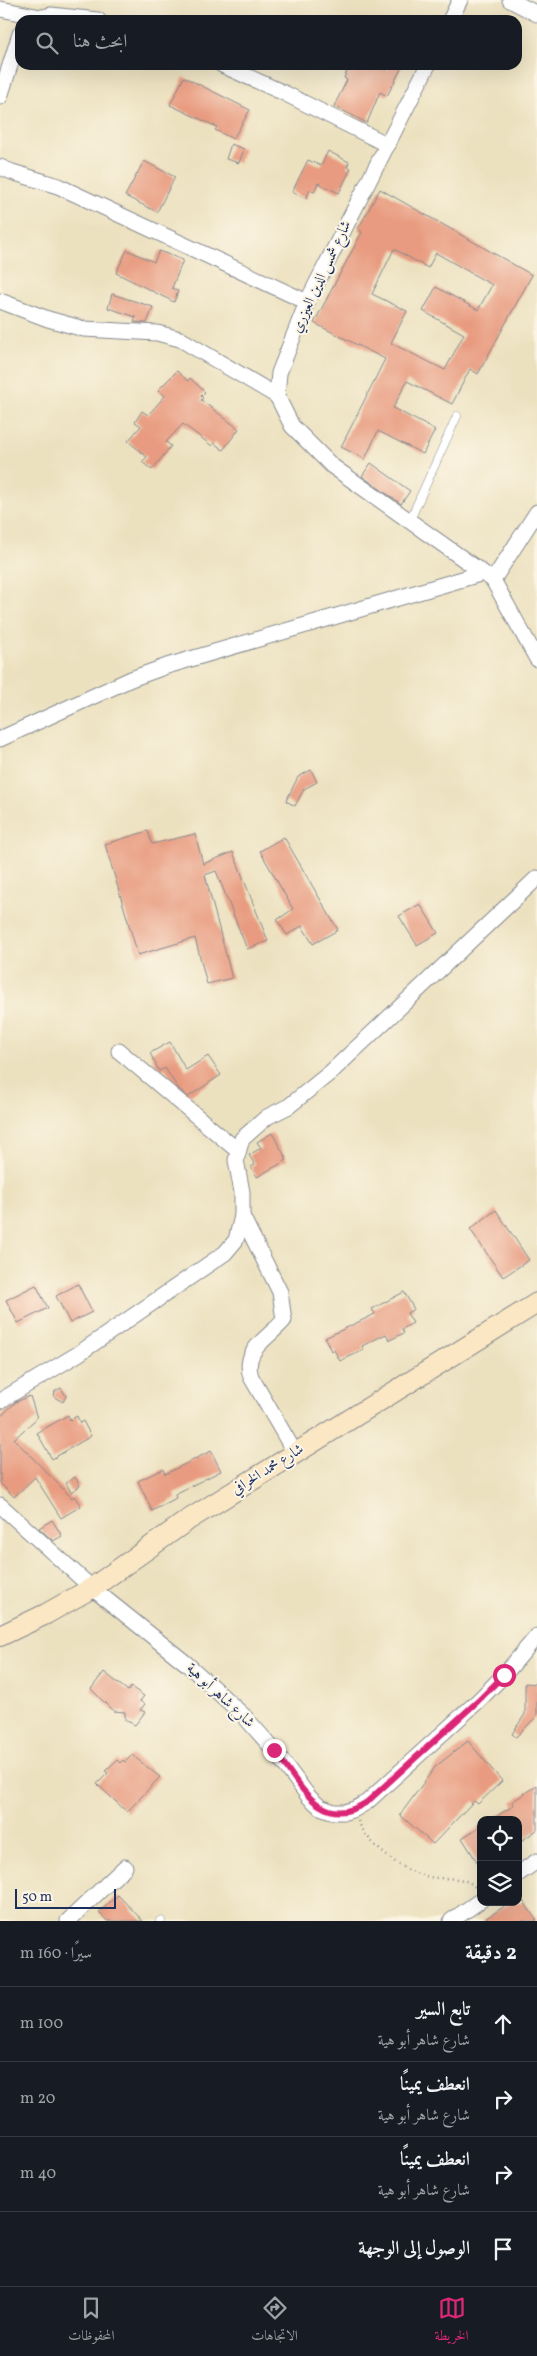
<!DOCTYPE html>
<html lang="ar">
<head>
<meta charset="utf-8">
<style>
	:root { --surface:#171b24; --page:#20242c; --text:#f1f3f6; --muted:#9ea1a6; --line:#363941; --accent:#db2777 }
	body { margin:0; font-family:Vollkorn,Amiri,serif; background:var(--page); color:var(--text); direction:rtl }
	.controls { position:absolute; right:15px; bottom:15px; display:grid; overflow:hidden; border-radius:10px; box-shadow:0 5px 20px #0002 }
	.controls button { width:45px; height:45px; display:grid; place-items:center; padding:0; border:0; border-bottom:1px solid var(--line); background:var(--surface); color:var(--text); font:25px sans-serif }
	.scale { position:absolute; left:15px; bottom:12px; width:101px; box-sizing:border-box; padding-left:5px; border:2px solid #1b2f5e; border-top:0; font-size:14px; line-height:18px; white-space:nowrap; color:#1b2f5e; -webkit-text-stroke:4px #fcf5e5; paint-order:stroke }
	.stop { position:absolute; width:15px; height:15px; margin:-11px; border:4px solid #db2777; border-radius:50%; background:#fff }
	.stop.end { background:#db2777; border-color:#fff; box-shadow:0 1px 5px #0008 }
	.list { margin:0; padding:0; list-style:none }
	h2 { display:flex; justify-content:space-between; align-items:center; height:65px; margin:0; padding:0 20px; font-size:21px }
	h2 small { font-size:16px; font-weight:400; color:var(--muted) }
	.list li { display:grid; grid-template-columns:32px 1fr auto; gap:15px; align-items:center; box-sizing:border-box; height:75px; padding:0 20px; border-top:1px solid var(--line) }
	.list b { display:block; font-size:19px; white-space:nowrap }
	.list p { margin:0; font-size:16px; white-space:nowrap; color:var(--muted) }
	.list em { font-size:16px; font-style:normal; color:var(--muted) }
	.icon { flex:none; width:28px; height:28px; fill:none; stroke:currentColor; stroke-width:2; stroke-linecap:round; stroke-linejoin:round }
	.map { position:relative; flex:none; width:537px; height:1921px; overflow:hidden; direction:ltr }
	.search { position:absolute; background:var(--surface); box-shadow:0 5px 20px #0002; left:15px; right:15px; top:15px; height:55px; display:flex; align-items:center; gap:12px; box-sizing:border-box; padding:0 18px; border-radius:15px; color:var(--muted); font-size:19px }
	.sheet { height:365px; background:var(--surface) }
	nav { display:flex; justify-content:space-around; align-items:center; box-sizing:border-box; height:70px; border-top:1px solid var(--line); background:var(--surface); font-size:14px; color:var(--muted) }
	nav a { display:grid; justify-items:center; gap:2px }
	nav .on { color:var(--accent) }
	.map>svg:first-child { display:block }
	.building { fill:#e89b80; fill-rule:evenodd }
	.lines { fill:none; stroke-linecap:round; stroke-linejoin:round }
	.lane-casing { stroke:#84888e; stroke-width:9 }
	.street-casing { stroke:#84888e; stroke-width:17 }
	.secondary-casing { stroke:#84888e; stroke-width:22 }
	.path { stroke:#84888e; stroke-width:2.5; stroke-dasharray:1 4; stroke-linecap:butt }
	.lane { stroke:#fff; stroke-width:8 }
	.street { stroke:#fff; stroke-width:15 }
	.secondary { stroke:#fbe7c3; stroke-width:20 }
	.route { stroke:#db2777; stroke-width:6 }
	.labels { text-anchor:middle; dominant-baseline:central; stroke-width:4; stroke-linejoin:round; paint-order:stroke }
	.street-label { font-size:15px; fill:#1b2f5e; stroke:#fcf5e5 }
</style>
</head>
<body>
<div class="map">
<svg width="537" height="1921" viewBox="0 0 537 1921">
	<rect width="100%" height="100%" fill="#fcf5e5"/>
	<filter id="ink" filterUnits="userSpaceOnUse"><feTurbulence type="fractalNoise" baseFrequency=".02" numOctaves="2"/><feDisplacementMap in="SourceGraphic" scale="10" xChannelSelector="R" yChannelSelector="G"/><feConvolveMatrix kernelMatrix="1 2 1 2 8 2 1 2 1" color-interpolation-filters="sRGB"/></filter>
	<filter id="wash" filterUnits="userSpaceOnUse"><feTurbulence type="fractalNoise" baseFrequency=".0096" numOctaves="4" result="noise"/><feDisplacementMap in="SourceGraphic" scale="20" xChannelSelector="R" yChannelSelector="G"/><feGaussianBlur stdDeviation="1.12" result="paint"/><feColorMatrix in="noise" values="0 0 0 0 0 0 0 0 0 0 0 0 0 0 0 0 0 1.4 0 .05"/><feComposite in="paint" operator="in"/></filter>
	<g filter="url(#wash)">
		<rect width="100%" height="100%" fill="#ece1bf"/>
		<g id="blocks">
			<g class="building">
				<polygon points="350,65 378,65 387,70 390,65 403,65 387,96 380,92 367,123 334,106 347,80 344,78"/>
				<polygon points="184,77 250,110 233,139 215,130 217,127 170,105"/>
				<polygon points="231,144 244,149 239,163 226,159"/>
				<polygon points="328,151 349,162 347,167 351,168 339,193 318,183 314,192 310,190 306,199 292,192 308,160 321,166"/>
				<polygon points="144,161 175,177 157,212 125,196"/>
				<path d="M380,189L532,275L478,374L470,369L452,404L407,381L393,408L435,430L423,454L378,431L365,459L341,447L385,359L314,323L362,232L358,229ZM394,249L428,268L436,253L492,285L478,310L436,287L423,311L464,334L445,370L391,343L407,311L372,294Z"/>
				<polygon points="127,250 154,262 159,251 183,260 172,288 178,291 174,302 116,273"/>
				<polygon points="112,294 153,307 147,323 134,322 136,317 108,308"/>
				<polygon points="177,371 188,381 190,378 205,392 201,396 203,398 201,400 239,429 223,450 214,443 212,446 183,424 166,442 171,446 152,470 142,462 147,457 128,441 141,426 135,422 142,411 148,415 165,396 158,390"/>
				<polygon points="371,463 410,491 401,504 362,476"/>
				<polygon points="311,770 317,782 304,789 295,806 286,801 298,777"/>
				<polygon points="148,831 152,844 195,834 203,864 233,852 268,941 247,949 216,871 205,875 232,978 207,984 195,938 138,955 105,844"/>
				<polygon points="284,837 338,930 313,944 302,926 287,935 277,920 293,909 260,851"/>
				<polygon points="420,904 438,933 417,945 399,916"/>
				<polygon points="170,1042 186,1070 208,1056 221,1075 188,1097 178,1088 165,1068 159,1071 150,1053"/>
				<polygon points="272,1133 287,1160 257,1177 251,1167 255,1165 249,1155 261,1148 257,1142"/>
				<polygon points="496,1210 529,1260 503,1277 470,1229"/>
				<polygon points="78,1284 92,1312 70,1323 56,1296"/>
				<polygon points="36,1285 48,1308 18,1323 6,1300"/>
				<polygon points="404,1292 414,1309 407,1313 413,1323 402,1329 404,1333 390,1340 386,1334 362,1346 364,1350 340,1361 334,1350 331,1351 325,1338 375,1314 372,1309"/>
				<polygon points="61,1388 66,1396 63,1402 54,1397 55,1391"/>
				<polygon points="30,1396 37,1418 14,1439 72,1498 74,1496 81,1506 61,1518 35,1477 14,1497 0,1483 0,1417 16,1402"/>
				<polygon points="68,1415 70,1420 77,1416 80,1423 83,1421 91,1436 52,1459 37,1433"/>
				<polygon points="211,1451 221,1471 175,1494 176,1498 152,1511 138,1481 163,1469 165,1474"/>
				<polygon points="75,1477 80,1486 71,1492 66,1483"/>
				<polygon points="52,1520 62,1536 53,1541 39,1528"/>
				<polygon points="104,1672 128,1691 131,1687 144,1696 140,1701 145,1704 140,1710 145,1712 135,1725 125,1720 125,1712 113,1711 91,1689"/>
				<polygon points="525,1683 537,1684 537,1716 516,1737 512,1734 525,1714"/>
				<polygon points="468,1741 502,1781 478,1804 474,1801 433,1844 400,1815 435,1767"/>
				<polygon points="132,1755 160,1777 127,1812 97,1784 108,1773 105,1771 117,1760 120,1763 123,1760 125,1762"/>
				<polygon points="537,1785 537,1830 518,1843 518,1820 491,1820 514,1805 512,1802"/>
				<polygon points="481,1826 481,1868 462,1838"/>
				<polygon points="118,1895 143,1921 107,1921 99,1912"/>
				<polygon points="511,1902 524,1902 537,1921 482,1921"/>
			</g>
		</g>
	</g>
	<g filter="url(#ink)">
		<use href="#blocks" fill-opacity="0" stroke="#84888e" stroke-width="1"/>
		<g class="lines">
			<defs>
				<g id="lane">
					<polyline points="409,522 457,416"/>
					<polyline points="160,1921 161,1921"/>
				</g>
				<g id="street">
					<polyline points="510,0 537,14"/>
					<polyline points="0,9 41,17"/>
					<polyline points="32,20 51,15 98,20"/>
					<polyline points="450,20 460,0"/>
					<polyline points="222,65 284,93 388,145"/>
					<polyline points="428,65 307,302 279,373 277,396 292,426 332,466 493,580 537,659"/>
					<polyline points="0,97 20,34"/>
					<polyline points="0,167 12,172 58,186 307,302"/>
					<polyline points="0,301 48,319 84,329 157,333 180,339 277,396"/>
					<polyline points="493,580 537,512"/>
					<polyline points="0,739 131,679 167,666 483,573"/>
					<polyline points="119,1051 237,1150"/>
					<path d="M242,1216L280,1292L284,1320C268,1339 242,1349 251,1377L295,1453"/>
					<polyline points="0,1401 78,1354 225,1253 236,1240 242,1216 242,1192 236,1160 242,1139 267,1117 289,1106 331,1072 537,878"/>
					<polyline points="0,1505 92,1588 187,1664 244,1716 274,1750 309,1797 320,1807 334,1812 345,1812 355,1809 367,1802 478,1701 504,1675 537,1636"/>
					<polyline points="518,1874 537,1861"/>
					<polyline points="68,1921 125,1867"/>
					<polyline points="451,1921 481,1900"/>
				</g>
				<polyline id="secondary" points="0,1636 46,1614 92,1588 188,1520 537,1303"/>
			</defs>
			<use href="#lane" class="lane-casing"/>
			<use href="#street" class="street-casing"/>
			<use href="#secondary" class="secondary-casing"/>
			<path class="path" d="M358,1821C369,1846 402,1872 430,1877C444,1880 464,1875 475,1887"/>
			<use href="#lane" class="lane"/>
			<use href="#street" class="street"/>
			<use href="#secondary" class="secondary"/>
		</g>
	</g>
	<g class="lines" filter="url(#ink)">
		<path class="route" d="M274,1750C299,1782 320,1833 367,1802L478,1701L504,1675"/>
	</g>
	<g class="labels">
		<g class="street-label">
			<text transform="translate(322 277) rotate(-65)">شارع شمس الدين العيزري</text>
			<text transform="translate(268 1470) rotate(-32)">شارع محمد الخرافي</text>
			<text transform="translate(220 1696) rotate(43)">شارع شاهر أبو هية</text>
		</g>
	</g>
</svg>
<div class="controls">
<button><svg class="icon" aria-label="locate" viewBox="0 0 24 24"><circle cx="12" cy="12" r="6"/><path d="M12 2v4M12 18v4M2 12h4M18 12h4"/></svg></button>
<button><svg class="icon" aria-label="layers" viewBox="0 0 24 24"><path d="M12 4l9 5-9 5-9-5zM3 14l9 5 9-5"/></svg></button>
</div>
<div class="scale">50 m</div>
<div class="stop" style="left:504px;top:1675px"></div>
<div class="stop end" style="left:274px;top:1750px"></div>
<div class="search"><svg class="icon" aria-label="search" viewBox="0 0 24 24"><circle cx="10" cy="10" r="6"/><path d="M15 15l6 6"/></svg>ابحث هنا</div>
</div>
<section class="sheet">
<h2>2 دقيقة<small>سيرًا · 160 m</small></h2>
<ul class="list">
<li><svg class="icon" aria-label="ahead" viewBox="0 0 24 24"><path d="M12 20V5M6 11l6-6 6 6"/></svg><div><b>تابع السير</b><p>شارع شاهر أبو هية</p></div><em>100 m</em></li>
<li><svg class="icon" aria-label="right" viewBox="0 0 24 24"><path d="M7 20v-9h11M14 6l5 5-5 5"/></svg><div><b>انعطف يمينًا</b><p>شارع شاهر أبو هية</p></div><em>20 m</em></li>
<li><svg class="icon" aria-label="right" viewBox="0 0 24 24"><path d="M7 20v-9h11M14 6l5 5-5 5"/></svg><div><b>انعطف يمينًا</b><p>شارع شاهر أبو هية</p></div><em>40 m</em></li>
<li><svg class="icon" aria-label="arrive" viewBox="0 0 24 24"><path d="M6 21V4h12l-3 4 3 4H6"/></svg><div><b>الوصول إلى الوجهة</b></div></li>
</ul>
</section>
<nav>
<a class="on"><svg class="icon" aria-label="map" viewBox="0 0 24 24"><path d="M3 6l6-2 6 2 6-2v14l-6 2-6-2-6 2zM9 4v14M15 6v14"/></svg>الخريطة</a>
<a><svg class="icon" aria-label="directions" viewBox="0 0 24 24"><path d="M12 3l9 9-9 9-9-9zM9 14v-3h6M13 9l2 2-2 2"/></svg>الاتجاهات</a>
<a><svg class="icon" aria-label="saved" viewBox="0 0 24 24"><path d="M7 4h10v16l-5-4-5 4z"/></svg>المحفوظات</a>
</nav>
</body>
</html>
